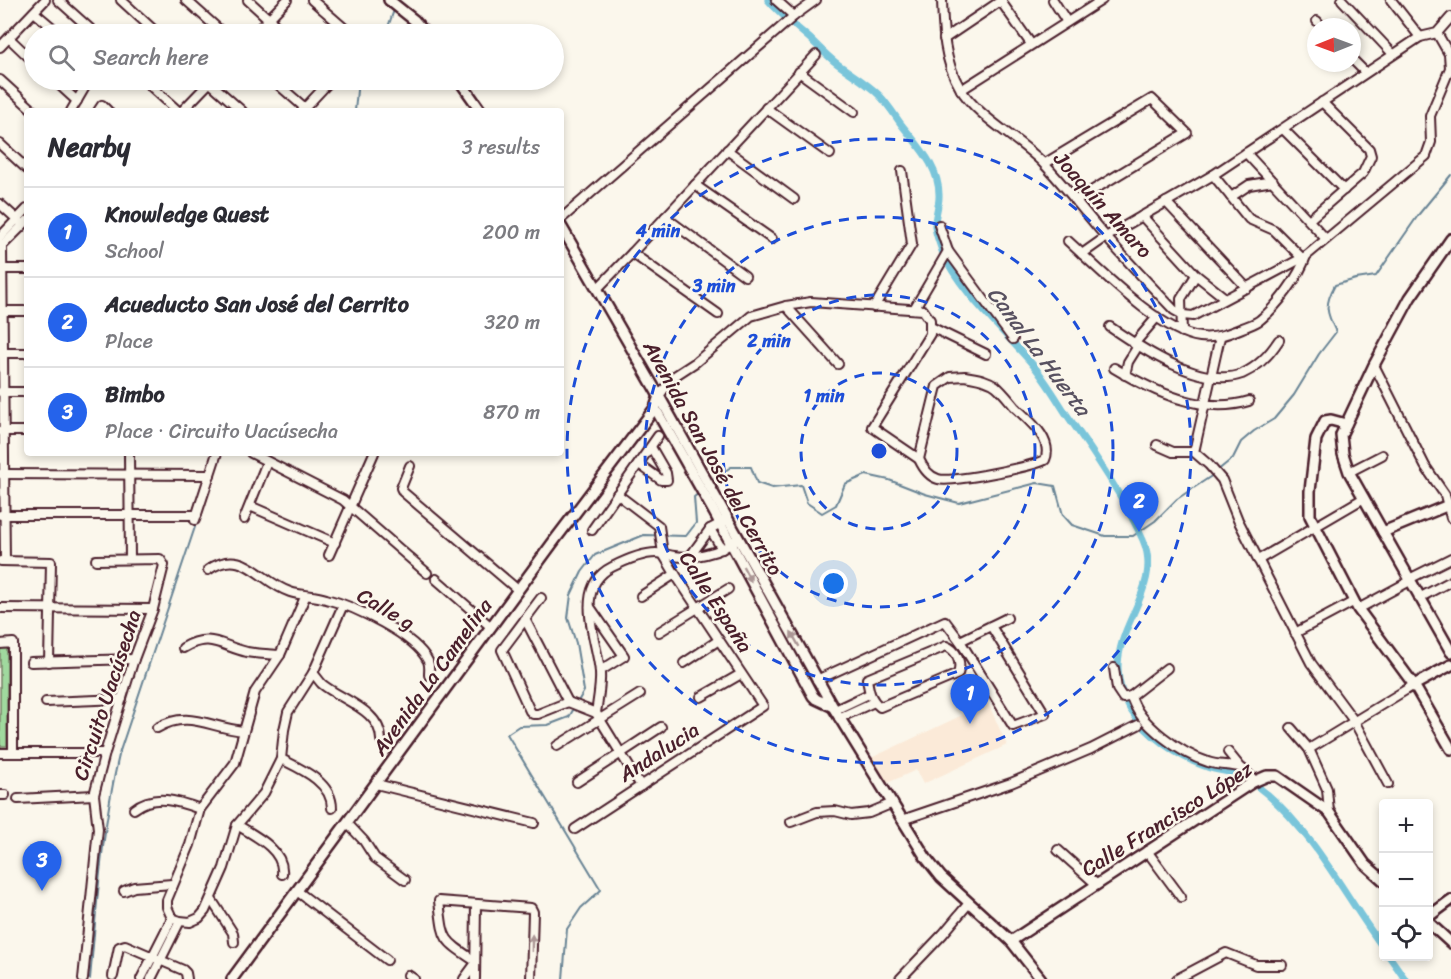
<!DOCTYPE html>
<html lang="en">
<head>
<meta charset="utf-8">
<style>
	:root { --surface:#fff; --page:#f2f2f3; --text:#2b2b33; --muted:#7c7c81; --line:#e1e1e2; --accent:#2563eb }
	body { margin:0; font-family:Sriracha,sans-serif; background:var(--page); color:var(--text) }
	.controls { position:absolute; right:18px; bottom:18px; display:grid; overflow:hidden; border-radius:6px; box-shadow:0 3px 9px #0003 }
	.controls button { width:54px; height:54px; display:grid; place-items:center; padding:0; border:0; border-bottom:2px solid var(--line); background:var(--surface); color:var(--text); font:30px sans-serif }
	.compass { position:absolute; left:1307px; top:18px; width:54px; height:54px; border-radius:50%; background:var(--surface); box-shadow:0 3px 9px #0003; rotate:269deg }
	.you { position:absolute; left:834px; top:584px; width:21px; height:21px; margin:-15px; border:4px solid #fff; border-radius:50%; background:#1a73e8; box-shadow:0 0 0 9px #1a73e833 }
	.badge { display:grid; place-items:center; width:39px; height:39px; border-radius:50%; background:var(--accent); color:#fff; font-size:20px; font-weight:700 }
	.pin { position:absolute; translate:-50% -50px; filter:drop-shadow(0 2px 3px #0008) }
	.pin::after { content:''; position:absolute; top:32px; width:21px; height:18px; background:inherit; clip-path:polygon(0 0,100% 0,50% 100%) }
	.list { margin:0; padding:0; list-style:none }
	h2 { display:flex; justify-content:space-between; align-items:center; height:78px; margin:0; padding:0 24px; font-size:26px }
	h2 small { font-size:20px; font-weight:400; color:var(--muted) }
	.list li { display:grid; grid-template-columns:39px 1fr auto; gap:18px; align-items:center; box-sizing:border-box; height:90px; padding:0 24px; border-top:2px solid var(--line) }
	.list b { display:block; font-size:22px; white-space:nowrap }
	.list p { margin:0; font-size:20px; white-space:nowrap; color:var(--muted) }
	.list em { font-size:20px; font-style:normal; color:var(--muted) }
	.icon { flex:none; width:33px; height:33px; fill:none; stroke:currentColor; stroke-width:2; stroke-linecap:round; stroke-linejoin:round }
	.map { position:relative; flex:none; width:1451px; height:979px; overflow:hidden }
	.search { position:absolute; background:var(--surface); box-shadow:0 3px 9px #0003; left:24px; top:24px; width:540px; height:66px; display:flex; align-items:center; gap:15px; box-sizing:border-box; padding:0 21px; border-radius:33px; color:var(--muted); font-size:22px }
	.panel { position:absolute; background:var(--surface); box-shadow:0 3px 9px #0003; left:24px; top:108px; width:540px; height:348px; border-radius:6px }
	.map>svg:first-child { display:block }
	.built { fill:#fbead8 }
	.green { fill:#a0d99e; stroke:#757c64; stroke-width:1.5 }
	.lines { fill:none; stroke-linecap:round; stroke-linejoin:round }
	.stream { stroke:#678394; stroke-width:2 }
	.canal { stroke:#7ac5da; stroke-width:7 }
	.minor-casing { stroke:#4a1f2b; stroke-width:12 }
	.tertiary-casing { stroke:#4a1f2b; stroke-width:14 }
	.minor { stroke:#fbf7ec; stroke-width:8 }
	.tertiary { stroke:#fbf7ec; stroke-width:9 }
	.oneway { fill:#ab9695 }
	.ring { fill:none; stroke:#1d4ed8; stroke-width:3; stroke-dasharray:10 8 }
	.labels { text-anchor:middle; dominant-baseline:central; stroke-width:5; stroke-linejoin:round; paint-order:stroke }
	.street-label { font-size:21px; fill:#4a1f2b; stroke:#fbf7ec }
	.water-label { font-size:22px; font-style:italic; fill:#585160; stroke:#fbf7ec }
	.centre { fill:#1d4ed8; stroke:#fbf7ec; stroke-width:3 }
	.ring-label { font-size:18px; text-anchor:middle; font-weight:bold; fill:#1d4ed8; stroke:#fbf7ec; stroke-width:5; stroke-linejoin:round; paint-order:stroke }
</style>
</head>
<body>
<div class="map">
<svg width="1451" height="979" viewBox="0 0 1451 979">
	<rect width="100%" height="100%" fill="#fbf7ec"/>
	<filter id="ink" filterUnits="userSpaceOnUse"><feTurbulence type="fractalNoise" baseFrequency=".0167" numOctaves="2"/><feDisplacementMap in="SourceGraphic" scale="12" xChannelSelector="R" yChannelSelector="G"/><feConvolveMatrix kernelMatrix="1 2 1 2 8 2 1 2 1" color-interpolation-filters="sRGB"/></filter>
	<g filter="url(#ink)">
		<polygon class="built" points="988,703 1007,745 923,784 916,770 883,785 871,758"/>
		<rect class="green" x="0" y="647" width="7" height="99"/>
		<g class="lines">
			<g class="stream">
				<polyline points="380,34 388,27 394,10"/>
				<polyline points="355,111 358,80"/>
				<path d="M1217,471L1233,458L1241,442L1254,431L1274,419L1294,395L1319,354L1336,332C1326,312 1324,305 1335,285L1356,279L1376,276L1419,214L1451,175"/>
				<polyline points="711,480 731,467 751,467 757,483 772,488 801,485 807,503 822,513 836,505 845,484 866,475 889,480 925,494 959,503 1037,483 1055,486 1063,515 1072,525 1105,536 1133,536 1155,521 1177,499 1213,475"/>
				<path d="M90,979C97,903 102,826 120,751L195,527"/>
				<polyline points="563,979 567,929 581,908 601,890 507,734 519,726 548,725 569,717 584,691 576,643 568,618 571,595 582,572 595,555 644,535 686,536 696,523 694,497 699,493"/>
			</g>
			<g class="canal">
				<path d="M768,0C780,14 794,25 808,37C817,45 825,54 835,62C849,73 866,82 879,95C887,103 894,114 901,124C918,146 940,167 939,197C939,207 934,218 935,227C936,235 940,244 942,251C958,290 1006,333 1033,365C1046,381 1056,398 1067,415C1095,455 1123,496 1143,540C1168,598 1089,639 1130,709C1146,735 1178,757 1207,767C1218,771 1231,771 1242,776C1251,780 1259,788 1267,794C1316,836 1346,898 1384,949"/>
				<polyline points="1389,956 1405,979"/>
			</g>
			<defs>
				<g id="minor">
					<polyline points="58,0 96,34"/>
					<polyline points="121,0 158,34"/>
					<polyline points="186,0 224,34"/>
					<polyline points="248,0 285,34"/>
					<polyline points="312,0 351,34"/>
					<polyline points="776,0 794,16"/>
					<path d="M942,0C943,31 944,61 960,88C978,118 1019,138 1044,164C1066,187 1085,213 1106,237C1128,262 1151,286 1174,310L1183,315L1193,316L1306,256"/>
					<polyline points="1000,0 1031,44"/>
					<polyline points="1053,0 1067,22"/>
					<polyline points="1342,0 1393,54"/>
					<polyline points="1391,0 1420,37"/>
					<polyline points="34,12 60,34"/>
					<polyline points="1317,21 1322,27"/>
					<polyline points="254,34 287,0"/>
					<polyline points="9,38 34,62"/>
					<polyline points="944,39 1002,0"/>
					<polyline points="0,47 45,0"/>
					<polyline points="1352,59 1365,72"/>
					<polyline points="799,72 854,112"/>
					<polyline points="0,80 34,111"/>
					<polyline points="54,80 77,101"/>
					<polyline points="144,80 178,111"/>
					<polyline points="207,80 242,111"/>
					<polyline points="273,80 305,108"/>
					<polyline points="961,90 1102,0"/>
					<polyline points="766,108 830,154"/>
					<polyline points="71,111 89,80"/>
					<polyline points="98,111 102,105 108,111"/>
					<polyline points="182,111 212,80"/>
					<polyline points="302,111 331,80"/>
					<polyline points="1283,129 1344,190"/>
					<polyline points="0,144 27,169"/>
					<polyline points="727,150 794,199"/>
					<polyline points="1246,153 1326,239"/>
					<polyline points="1044,164 1152,99 1187,133 1075,201"/>
					<polyline points="1213,175 1249,219 1274,230 1302,258"/>
					<polyline points="695,185 772,239"/>
					<polyline points="1231,197 1249,185 1273,181"/>
					<polyline points="1166,202 1247,288"/>
					<polyline points="0,204 19,221"/>
					<polyline points="1142,216 1196,275 1225,298"/>
					<polyline points="665,217 745,276"/>
					<polyline points="561,219 794,16 816,0"/>
					<polyline points="1310,219 1363,173 1371,156 1369,149 1322,102"/>
					<polyline points="939,225 948,251 1013,339"/>
					<polyline points="0,237 27,209"/>
					<path d="M1068,241C1099,269 1160,332 1200,337C1217,339 1230,333 1245,327C1250,325 1257,323 1261,319C1278,305 1299,277 1306,256L1426,156L1431,142L1430,116L1450,68L1449,54L1437,33"/>
					<polyline points="0,244 2,246 5,561"/>
					<polyline points="2,246 27,221"/>
					<polyline points="632,253 718,314"/>
					<polyline points="1082,254 1106,237 1213,175 1420,37 1437,33 1451,17"/>
					<polyline points="0,269 27,269"/>
					<polyline points="598,288 632,253 816,55"/>
					<polyline points="786,306 838,364"/>
					<polyline points="874,307 912,244 902,171"/>
					<polyline points="914,309 948,251"/>
					<polyline points="0,311 27,311"/>
					<polyline points="931,327 986,354"/>
					<path d="M1110,327C1142,349 1202,389 1242,374C1258,367 1270,354 1279,340"/>
					<polyline points="1182,332 1181,299 1196,275"/>
					<polyline points="1134,344 1157,317"/>
					<polyline points="1,353 27,353"/>
					<polyline points="1374,365 1425,466 1445,495 1451,518"/>
					<path d="M1114,368C1154,392 1203,415 1249,401"/>
					<polyline points="1125,375 1128,362 1138,346"/>
					<path d="M965,376C975,378 987,379 996,386C1003,392 1009,400 1015,407C1028,420 1054,439 1045,460C1030,467 951,483 938,479C928,476 923,468 919,459L937,386L950,377Z"/>
					<polyline points="1,392 27,392"/>
					<polyline points="659,396 673,377 696,362 751,316 786,306 811,302 923,310 930,320 930,334 872,427 919,459"/>
					<polyline points="0,431 27,431"/>
					<polyline points="1157,445 1173,452 1194,452"/>
					<polyline points="1194,452 1209,465 1222,480 1238,520 1311,663 1354,721 1388,784"/>
					<polyline points="1194,452 1220,337"/>
					<polyline points="129,453 130,559"/>
					<polyline points="251,453 343,500 427,573"/>
					<polyline points="639,464 661,480 667,480 666,473 651,447"/>
					<polyline points="410,466 401,488 403,492 518,590"/>
					<polyline points="1349,472 1382,455"/>
					<polyline points="1,474 210,475"/>
					<polyline points="250,506 335,543"/>
					<polyline points="1,515 197,515"/>
					<polyline points="244,519 267,462"/>
					<polyline points="195,520 217,453"/>
					<polyline points="710,529 722,549"/>
					<polyline points="592,530 658,436"/>
					<polyline points="329,555 374,453"/>
					<polyline points="691,555 710,529 725,521"/>
					<polyline points="1258,560 1364,498"/>
					<polyline points="1,561 51,562 49,662"/>
					<path d="M208,570C244,545 259,582 290,592C302,596 315,595 326,599C354,606 415,635 428,661C430,666 429,670 429,675"/>
					<polyline points="436,579 491,627"/>
					<polyline points="1409,579 1451,558"/>
					<polyline points="641,596 675,574"/>
					<polyline points="305,597 280,655 255,692 235,763 200,809 190,845 167,900 167,907 172,918 180,921 190,922 199,918 205,911 224,868 237,825 264,793 281,759 284,730 288,712 313,673 343,605"/>
					<polyline points="541,598 502,650 530,711 533,714 538,714 568,702"/>
					<polyline points="1419,598 1451,581"/>
					<polyline points="590,607 624,656 600,671"/>
					<polyline points="0,608 153,609"/>
					<polyline points="1358,609 1410,581"/>
					<polyline points="525,619 568,702"/>
					<polyline points="659,632 728,589"/>
					<polyline points="1295,633 1353,602"/>
					<polyline points="960,641 1007,618"/>
					<polyline points="0,644 13,643 13,753"/>
					<path d="M946,646C957,650 962,663 958,674L880,707C870,699 869,691 867,679Z"/>
					<path d="M183,648C210,632 221,646 247,652C257,654 269,654 280,655"/>
					<polyline points="31,662 134,659"/>
					<polyline points="684,663 719,640"/>
					<polyline points="1114,668 1117,689 1123,698 1131,696 1167,668"/>
					<path d="M313,673C316,676 319,681 322,684C341,700 381,710 381,740"/>
					<polyline points="817,680 945,621 960,641 1013,726 1045,714 991,626"/>
					<path d="M1131,696C1138,724 1182,754 1208,762C1218,766 1232,764 1241,768C1246,771 1251,777 1255,781"/>
					<polyline points="701,697 741,674"/>
					<polyline points="46,702 122,699"/>
					<polyline points="568,702 596,713 641,786"/>
					<polyline points="835,710 869,694"/>
					<path d="M596,713C598,699 601,685 600,672C597,639 572,587 612,567C624,561 642,553 656,553C662,553 668,555 674,556C690,559 722,553 734,541"/>
					<polyline points="839,718 874,702"/>
					<path d="M157,728C189,709 209,728 244,731"/>
					<polyline points="1291,728 1309,749 1327,789 1329,812"/>
					<polyline points="557,746 640,694"/>
					<polyline points="1309,749 1414,685"/>
					<polyline points="1228,752 1241,768"/>
					<polyline points="0,753 105,753"/>
					<path d="M281,759C301,769 332,782 332,808"/>
					<polyline points="577,782 661,727"/>
					<polyline points="376,784 534,823"/>
					<polyline points="0,795 5,795"/>
					<polyline points="18,799 94,795"/>
					<path d="M134,809C154,793 178,801 200,809"/>
					<polyline points="902,820 1011,783 1091,749 1138,725"/>
					<polyline points="791,822 817,812 835,811 851,815 869,813 893,803"/>
					<polyline points="347,823 364,841 375,858 405,880"/>
					<path d="M237,825C254,835 285,850 282,874"/>
					<polyline points="575,829 763,706 675,574 663,554 659,526 617,494"/>
					<polyline points="1058,850 1096,884"/>
					<polyline points="1147,851 1181,897"/>
					<polyline points="124,891 134,887 172,884"/>
					<polyline points="297,891 387,960"/>
					<polyline points="211,899 233,933 234,942"/>
					<path d="M475,961C441,938 444,941 439,901L531,908L533,912L531,979"/>
					<polyline points="408,975 414,979"/>
					<polyline points="113,976 119,947 125,945 183,970 186,973 187,979"/>
					<polyline points="83,979 98,829 94,795 105,753 134,659 153,609 164,565 160,559 96,560"/>
					<polyline points="141,979 172,918"/>
					<polyline points="151,979 180,921"/>
					<polyline points="464,979 475,964"/>
					<polyline points="475,979 476,904"/>
					<polyline points="900,979 943,934 969,903"/>
					<polyline points="1177,979 1226,953 1256,965 1282,965"/>
				</g>
				<g id="tertiary">
					<polyline points="389,0 414,20 426,34"/>
					<polyline points="459,80 481,111"/>
					<polyline points="561,226 659,396 833,707 926,858 941,877 1011,941 1041,979"/>
					<polyline points="1451,239 1410,298 1374,365 1341,435 1343,454 1349,472 1451,652"/>
					<polyline points="655,408 714,512 813,696 816,699 833,707"/>
					<polyline points="1346,424 1331,420 1325,421 1316,439 1310,491 1310,516 1358,609 1414,685 1451,749"/>
					<polyline points="1383,532 1451,504"/>
					<polyline points="1414,685 1451,665"/>
					<polyline points="1428,917 1451,900"/>
					<polyline points="1428,922 1451,943"/>
					<polyline points="1011,941 1253,782 1267,776 1277,776 1329,812 1365,864 1384,881"/>
					<polyline points="232,979 554,541 655,408 659,396"/>
				</g>
			</defs>
			<use href="#minor" class="minor-casing"/>
			<use href="#tertiary" class="tertiary-casing"/>
			<use href="#minor" class="minor"/>
			<use href="#tertiary" class="tertiary"/>
		</g>
		<defs><path id="oneway-solid" d="M-6-.8H1V-3.2L6.5 0L1 3.2V.8H-6Z" transform="scale(1.5)"/></defs>
		<g class="oneway">
			<use href="#oneway-solid" transform="translate(747 574) rotate(62)"/>
			<use href="#oneway-solid" transform="translate(795 639) rotate(-119)"/>
			<use href="#oneway-solid" transform="translate(532 943) rotate(-89)"/>
		</g>
	</g>
	<g class="ring">
		<circle cx="879" cy="451" r="78"/>
		<circle cx="879" cy="451" r="156"/>
		<circle cx="879" cy="451" r="234"/>
		<circle cx="879" cy="451" r="312"/>
	</g>
	<g class="labels">
		<g class="street-label">
			<text transform="translate(1103 205) rotate(48)">Joaquín Amaro</text>
			<text transform="translate(713 458) rotate(61)">Avenida San José del Cerrito</text>
			<text transform="translate(716 602) rotate(57)">Calle España</text>
			<text transform="translate(386 609) rotate(30)">Calle g</text>
			<text transform="translate(432 677) rotate(-54)">Avenida La Camelina</text>
			<text transform="translate(107 695) rotate(-72)">Circuito Uacúsecha</text>
			<text transform="translate(659 752) rotate(-33)">Andalucia</text>
			<text transform="translate(1167 819) rotate(-32)">Calle Francisco López</text>
		</g>
		<g class="water-label">
			<text transform="translate(1039 351) rotate(53)">Canal La Huerta</text>
		</g>
	</g>
	<circle cx="879" cy="451" r="9" class="centre"/>
	<g class="ring-label">
		<text x="658" y="237">4 min</text>
		<text x="714" y="292">3 min</text>
		<text x="769" y="347">2 min</text>
		<text x="824" y="402">1 min</text>
	</g>
</svg>
<div class="controls">
<button>+</button>
<button>−</button>
<button><svg class="icon" aria-label="locate" viewBox="0 0 24 24"><circle cx="12" cy="12" r="6"/><path d="M12 2v4M12 18v4M2 12h4M18 12h4"/></svg></button>
</div>
<svg class="compass" viewBox="-18 -18 36 36"><path d="M0-13l5 13h-10z" fill="#e53935"/><path d="M0 13l5-13h-10z" fill="#7c7c81"/></svg>
<div class="you"></div>
<div class="pin badge" style="left:970px;top:724px">1</div>
<div class="pin badge" style="left:1139px;top:532px">2</div>
<div class="pin badge" style="left:42px;top:891px">3</div>
<div class="search"><svg class="icon" aria-label="search" viewBox="0 0 24 24"><circle cx="10" cy="10" r="6"/><path d="M15 15l6 6"/></svg>Search here</div>
<section class="panel">
<h2>Nearby<small>3 results</small></h2>
<ul class="list">
<li><span class="badge">1</span><div><b>Knowledge Quest</b><p>School</p></div><em>200 m</em></li>
<li><span class="badge">2</span><div><b>Acueducto San José del Cerrito</b><p>Place</p></div><em>320 m</em></li>
<li><span class="badge">3</span><div><b>Bimbo</b><p>Place · Circuito Uacúsecha</p></div><em>870 m</em></li>
</ul>
</section>
</div>
</body>
</html>
